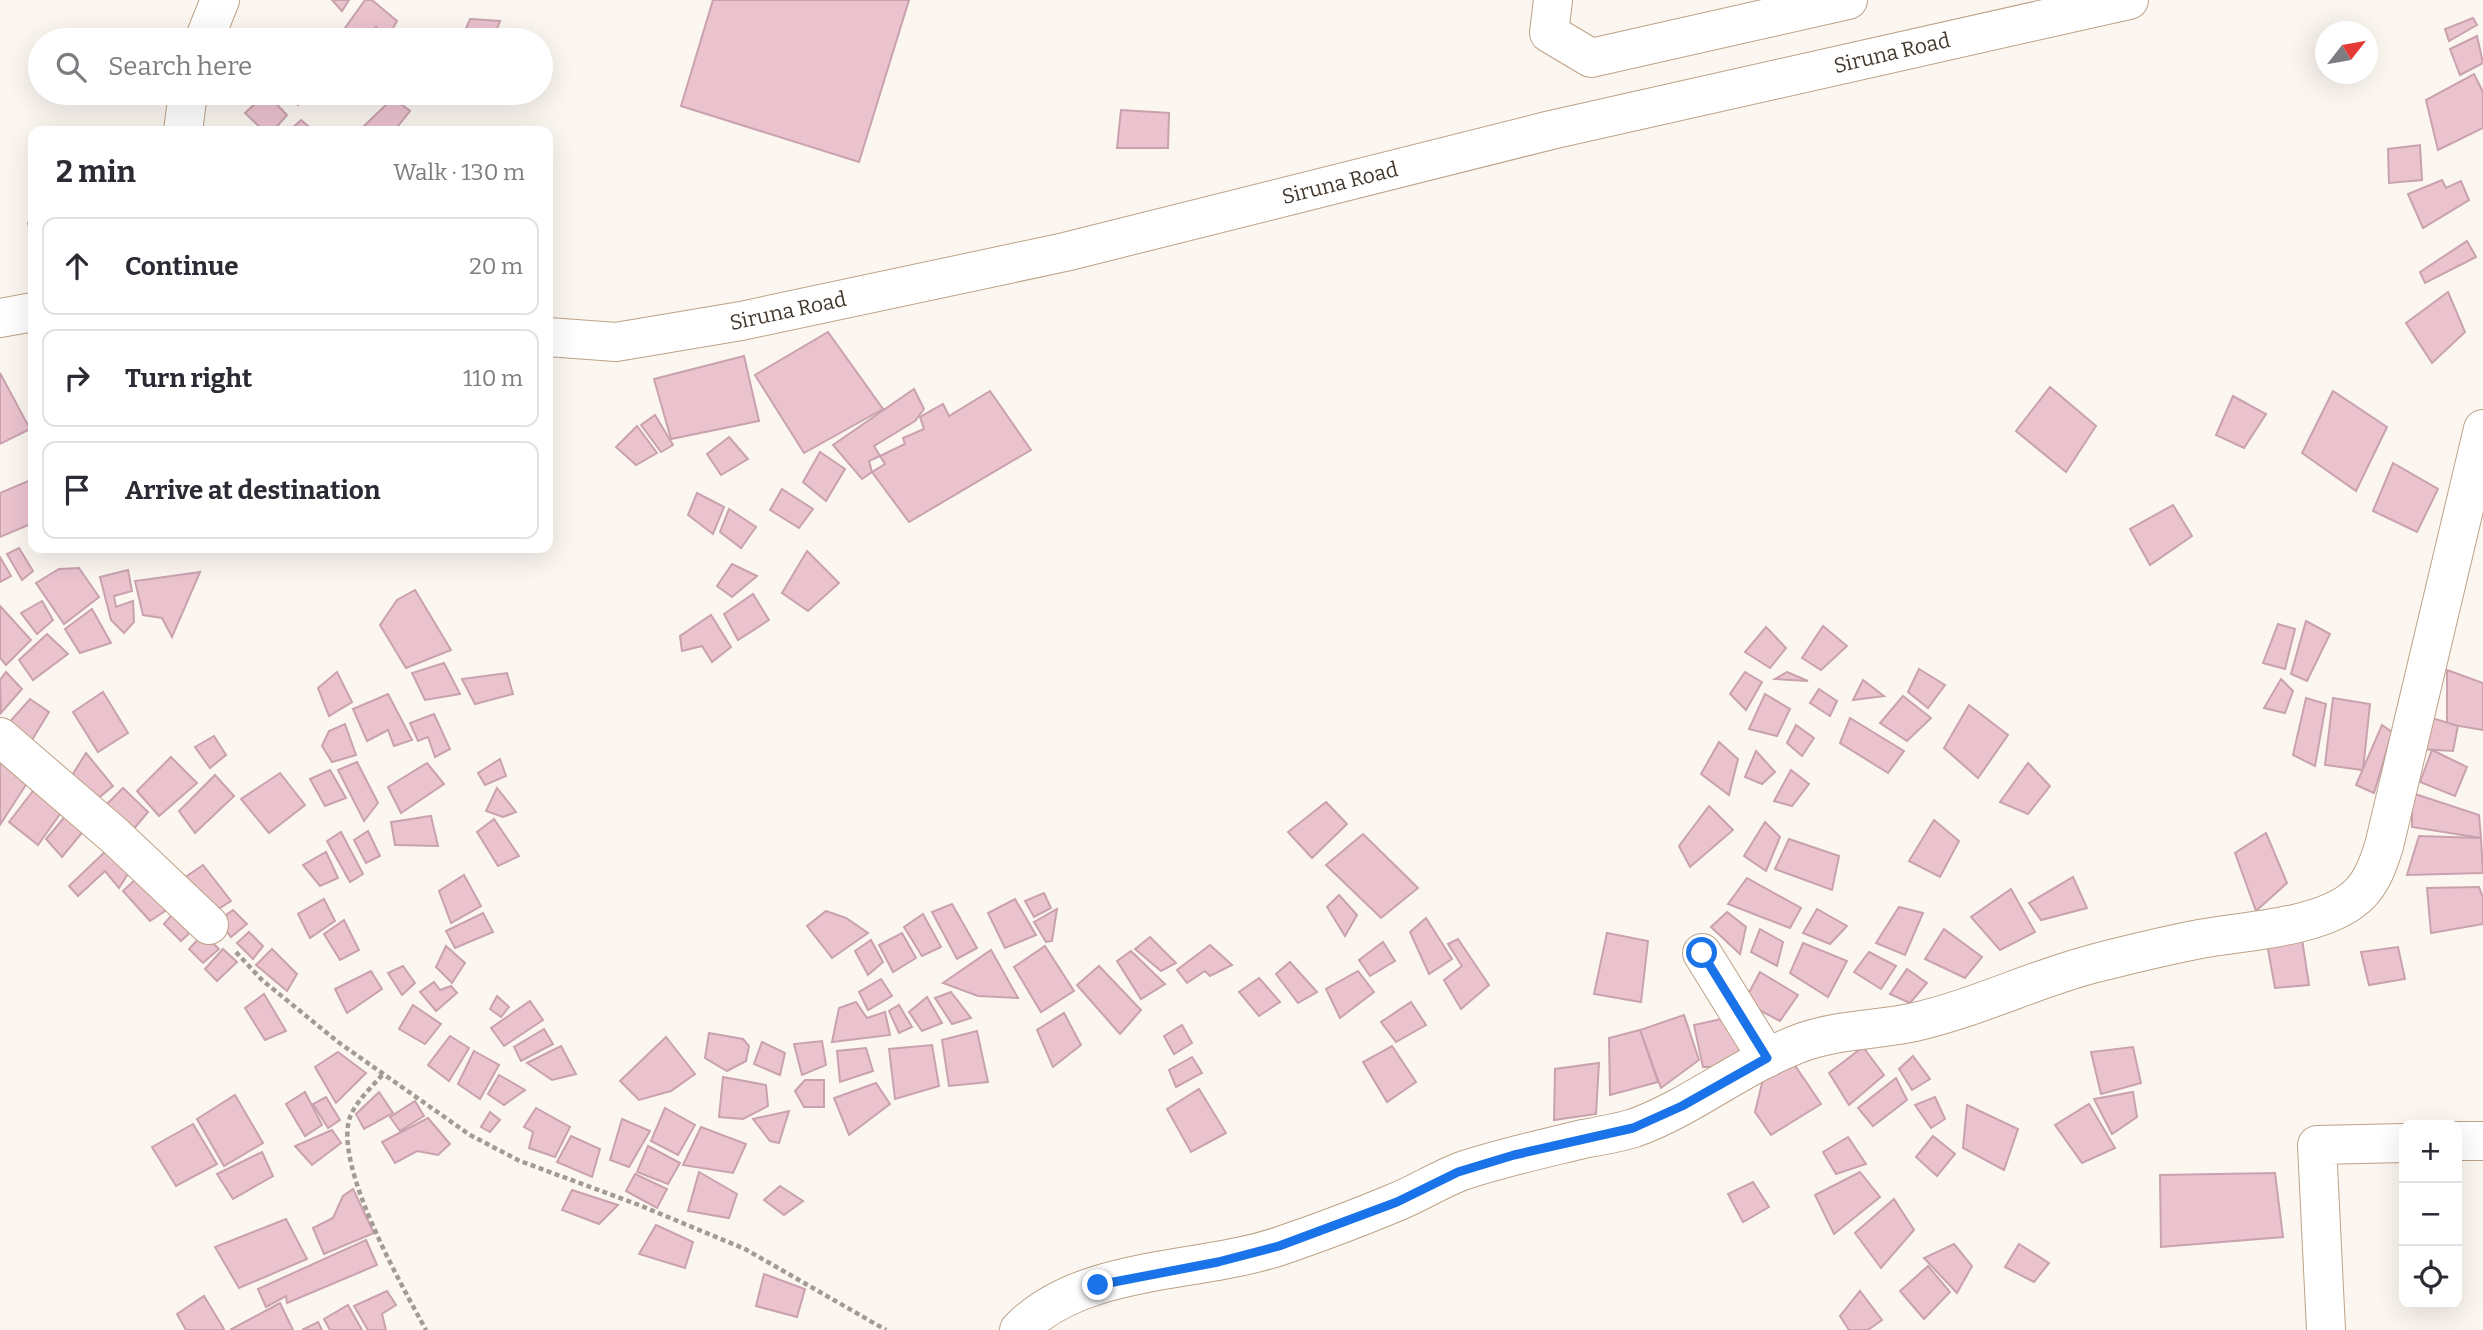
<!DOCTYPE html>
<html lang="en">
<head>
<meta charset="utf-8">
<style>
	:root { --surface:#fff; --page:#f7f7f7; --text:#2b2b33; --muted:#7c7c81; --line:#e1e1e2 }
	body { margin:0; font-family:Bitter,serif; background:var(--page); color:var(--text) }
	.controls { position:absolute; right:21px; bottom:21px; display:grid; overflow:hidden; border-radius:14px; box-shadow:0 7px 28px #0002 }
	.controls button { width:63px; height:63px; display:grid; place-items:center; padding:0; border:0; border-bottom:2px solid var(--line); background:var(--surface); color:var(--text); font:35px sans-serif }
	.compass { position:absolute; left:2315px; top:21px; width:63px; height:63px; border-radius:50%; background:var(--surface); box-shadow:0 7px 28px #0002; rotate:59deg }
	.stop { position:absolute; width:21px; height:21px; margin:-16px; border:5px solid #1a73e8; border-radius:50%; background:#fff }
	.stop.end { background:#1a73e8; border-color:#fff; box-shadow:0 2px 7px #0008 }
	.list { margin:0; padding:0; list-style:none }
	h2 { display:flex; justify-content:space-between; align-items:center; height:91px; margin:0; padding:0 28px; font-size:30px }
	h2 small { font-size:23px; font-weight:400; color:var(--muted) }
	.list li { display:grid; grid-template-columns:46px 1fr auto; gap:21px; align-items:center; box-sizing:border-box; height:98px; margin:0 14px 14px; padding:0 14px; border:2px solid var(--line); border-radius:14px }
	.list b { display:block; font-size:26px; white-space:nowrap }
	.list em { font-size:23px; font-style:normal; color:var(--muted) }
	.icon { flex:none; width:38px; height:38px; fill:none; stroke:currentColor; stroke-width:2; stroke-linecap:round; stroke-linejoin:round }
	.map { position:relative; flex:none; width:2483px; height:1330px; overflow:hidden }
	.search { position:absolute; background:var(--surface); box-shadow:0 7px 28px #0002; left:28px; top:28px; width:525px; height:77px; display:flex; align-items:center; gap:18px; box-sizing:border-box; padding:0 24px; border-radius:38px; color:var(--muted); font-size:26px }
	.panel { position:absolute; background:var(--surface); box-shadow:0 7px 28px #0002; left:28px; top:126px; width:525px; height:427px; border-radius:14px }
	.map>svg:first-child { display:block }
	.building { fill:#ebc3cf; stroke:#c9a2ae; stroke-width:2 }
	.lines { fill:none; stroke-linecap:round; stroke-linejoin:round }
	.minor-casing { stroke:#bda287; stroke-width:40 }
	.path { stroke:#a39b93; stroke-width:4.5; stroke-dasharray:5 3.5; stroke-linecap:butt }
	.minor { stroke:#fff; stroke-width:38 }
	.route { stroke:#1a73e8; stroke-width:9 }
	.labels { text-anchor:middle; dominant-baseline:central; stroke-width:5; stroke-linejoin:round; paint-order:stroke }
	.street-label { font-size:21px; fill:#43382d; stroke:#fff }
</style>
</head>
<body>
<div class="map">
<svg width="2483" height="1330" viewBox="0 0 2483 1330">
	<rect width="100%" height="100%" fill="#fbf6f0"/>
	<g class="building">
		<polygon points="332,0 349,0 342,11"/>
		<polygon points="365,0 372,0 397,21 387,39 376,27 361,40 345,28"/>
		<polygon points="713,0 909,0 859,162 681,106"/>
		<polygon points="2473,18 2477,25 2449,41 2445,29"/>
		<polygon points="470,19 500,21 493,40 461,40"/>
		<polygon points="151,35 179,35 180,40 152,40"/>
		<polygon points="2477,36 2483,63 2460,75 2450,49"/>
		<polygon points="2474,74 2483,92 2483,128 2438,150 2426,100"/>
		<polygon points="266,93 287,115 273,131 264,131 245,113"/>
		<polygon points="289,93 310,93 298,105"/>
		<polygon points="393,98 410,111 394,131 367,131 363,127"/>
		<polygon points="1121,110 1169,113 1168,148 1117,148"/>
		<polygon points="301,120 314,131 289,131"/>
		<polygon points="2420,145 2422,180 2389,183 2388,149"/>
		<polygon points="2442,180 2446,188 2461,181 2469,200 2423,228 2408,194"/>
		<polygon points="33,222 33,244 28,223"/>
		<polygon points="2467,241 2476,257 2425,283 2420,272"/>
		<polygon points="2448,292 2465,332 2432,363 2406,323"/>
		<polygon points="828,332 883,409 804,453 755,375"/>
		<polygon points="744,356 759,421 671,439 654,379"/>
		<polygon points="0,373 30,429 0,444"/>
		<polygon points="2050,387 2096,426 2066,472 2016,431"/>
		<polygon points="914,389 924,409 915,421 874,446 880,456 869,461 872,472 862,479 833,445"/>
		<polygon points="990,391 1031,450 909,522 872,472 885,464 880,456 905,444 903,438 924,429 920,417 943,404 949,416"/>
		<polygon points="2333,391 2387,427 2356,491 2302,453"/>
		<polygon points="2233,396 2266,414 2244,448 2216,435"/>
		<polygon points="655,415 673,445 661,452 641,425"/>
		<polygon points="637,426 657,453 636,465 616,447"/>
		<polygon points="729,437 748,459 721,475 707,454"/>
		<polygon points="820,452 845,469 826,501 803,482"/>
		<polygon points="2393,463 2438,489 2417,532 2373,511"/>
		<polygon points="33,479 33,523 0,537 0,493"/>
		<polygon points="782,489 813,509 799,528 770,510"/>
		<polygon points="697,493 724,507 713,534 688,515"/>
		<polygon points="2173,505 2192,536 2150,565 2130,529"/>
		<polygon points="729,509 756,527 741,548 720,532"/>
		<polygon points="19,548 33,571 22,580 7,554"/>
		<polygon points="807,551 839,583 808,611 782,593"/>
		<polygon points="0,557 11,576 0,582"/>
		<polygon points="732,564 757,576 732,597 717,586"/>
		<polygon points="79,568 99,597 64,624 36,583 59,569"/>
		<polygon points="128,570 132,591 114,596 116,607 133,601 134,622 124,633 111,620 100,577"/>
		<polygon points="200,572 172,637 162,618 143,615 135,581"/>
		<polygon points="415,590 451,650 406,668 380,625 397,600"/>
		<polygon points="753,594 769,620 738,640 724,614"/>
		<polygon points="42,601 53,620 37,634 21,613"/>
		<polygon points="0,606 31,640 6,665 0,658"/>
		<polygon points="92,609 111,643 80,653 65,629"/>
		<polygon points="711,615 731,647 712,662 702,646 682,651 680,636"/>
		<polygon points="2306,621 2330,634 2307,681 2291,674"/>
		<polygon points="2278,624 2295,629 2285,669 2263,663"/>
		<polygon points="1823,626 1847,646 1821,670 1802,658"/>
		<polygon points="1766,627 1786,648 1770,668 1745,652"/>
		<polygon points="47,634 68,654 33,680 19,660"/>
		<polygon points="444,663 460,694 425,700 412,673"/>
		<polygon points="1919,669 1945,685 1928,708 1908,692"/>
		<polygon points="2447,670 2483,683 2483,730 2447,724"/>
		<polygon points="6,672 22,689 1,713 0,680"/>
		<polygon points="337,672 352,702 329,716 318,688"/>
		<polygon points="1745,672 1762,682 1746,710 1730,694"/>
		<polygon points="1787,672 1808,681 1775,679"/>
		<polygon points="507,673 513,694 475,704 462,679"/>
		<polygon points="2281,679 2293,691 2285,713 2264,708"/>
		<polygon points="1863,680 1884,696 1853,700"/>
		<polygon points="1819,689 1837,701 1830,716 1810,703"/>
		<polygon points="103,692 128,733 98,752 73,712"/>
		<polygon points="388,694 412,740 394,746 388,730 367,741 353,709"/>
		<polygon points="1765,694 1790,709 1777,736 1749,729"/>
		<polygon points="1903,696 1931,718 1907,741 1880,723"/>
		<polygon points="2306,698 2326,704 2315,766 2293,755"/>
		<polygon points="2333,698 2370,704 2363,770 2325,765"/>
		<polygon points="30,699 49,712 29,745 7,725"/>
		<polygon points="1969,705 2008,735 1978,778 1944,748"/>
		<polygon points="434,714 450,749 435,757 428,737 418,741 410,723"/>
		<polygon points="2422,715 2458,726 2453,751 2419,749"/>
		<polygon points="1850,718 1904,751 1888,773 1840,743"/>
		<polygon points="345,724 356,755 332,762 322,746 329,731"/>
		<polygon points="1796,725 1814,738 1802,756 1787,743"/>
		<polygon points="2382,725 2392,732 2374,793 2356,785"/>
		<polygon points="214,736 226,755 210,768 195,747"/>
		<polygon points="1719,742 1738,759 1729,795 1701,774"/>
		<polygon points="2432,750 2467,767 2455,796 2420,782"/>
		<polygon points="1756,751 1775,772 1762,784 1745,777"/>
		<polygon points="86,753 113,786 90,805 69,780"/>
		<polygon points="0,757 29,780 0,825"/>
		<polygon points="171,757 197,783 159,816 137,791"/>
		<polygon points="500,759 506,776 485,785 478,773"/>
		<polygon points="357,762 378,803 364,821 338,770"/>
		<polygon points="427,763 444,784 401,813 388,787"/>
		<polygon points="2028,763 2050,786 2028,814 2000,802"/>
		<polygon points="330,770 346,798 325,806 310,779"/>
		<polygon points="1791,770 1809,784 1792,806 1774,801"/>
		<polygon points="280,773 305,805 269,833 241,799"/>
		<polygon points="215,775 234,796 195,833 179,811"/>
		<polygon points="36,787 65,807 38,845 9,822"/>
		<polygon points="123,788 148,812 127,837 100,811"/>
		<polygon points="497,788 516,812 503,817 486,811"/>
		<polygon points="2412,793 2479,815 2481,838 2412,827"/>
		<polygon points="1326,802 1347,824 1312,858 1288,832"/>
		<polygon points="1709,806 1733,830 1690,867 1679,846"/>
		<polygon points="68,813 85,829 62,857 46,839"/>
		<polygon points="431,816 438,846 395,845 391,822"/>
		<polygon points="494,819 519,856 498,866 477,832"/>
		<polygon points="1934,820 1959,841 1940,877 1909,861"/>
		<polygon points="1765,822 1780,837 1766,871 1744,856"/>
		<polygon points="368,831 380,856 366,863 354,840"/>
		<polygon points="341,832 363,874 350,882 327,841"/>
		<polygon points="2266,833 2287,883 2256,911 2235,853"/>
		<polygon points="1363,834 1418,888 1381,918 1326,865"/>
		<polygon points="2419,836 2481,838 2483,873 2407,875"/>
		<polygon points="1789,839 1839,856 1832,890 1775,869"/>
		<polygon points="109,848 133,866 119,888 105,871 78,896 69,886"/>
		<polygon points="326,852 338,878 320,886 303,865"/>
		<polygon points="203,865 231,901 212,913 184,878"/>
		<polygon points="141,874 174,905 150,921 123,891"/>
		<polygon points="464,875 481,906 451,923 439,891"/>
		<polygon points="2073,877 2087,908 2041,920 2029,903"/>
		<polygon points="1747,878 1801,908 1790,928 1728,904"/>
		<polygon points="2479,887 2483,898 2483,924 2431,933 2427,888"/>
		<polygon points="2011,889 2035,932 2000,950 1971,917"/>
		<polygon points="1044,893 1051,908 1034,917 1025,901"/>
		<polygon points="1339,895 1357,915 1345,936 1327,907"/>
		<polygon points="324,899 335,921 310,938 298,914"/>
		<polygon points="1015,899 1036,935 1005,948 988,913"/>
		<polygon points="952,904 977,948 957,959 932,912"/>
		<polygon points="1899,907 1923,913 1905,955 1876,943"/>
		<polygon points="178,908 198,925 181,941 164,924"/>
		<polygon points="1057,909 1052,941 1046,942 1034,922"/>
		<polygon points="1817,909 1847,926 1830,944 1803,933"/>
		<polygon points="233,910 247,924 231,937 219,920"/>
		<polygon points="826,911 846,918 868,933 832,958 807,926"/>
		<polygon points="1727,912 1746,927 1740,954 1711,927"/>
		<polygon points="483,913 493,932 455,948 446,931"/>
		<polygon points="923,914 941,947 922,956 904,927"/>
		<polygon points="1426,918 1452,959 1429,974 1410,932"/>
		<polygon points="344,920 359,950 340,960 324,934"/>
		<polygon points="1760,929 1783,942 1777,966 1751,952"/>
		<polygon points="1944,929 1982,957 1965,978 1925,959"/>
		<polygon points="249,932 263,946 253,959 237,943"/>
		<polygon points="902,933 916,958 893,972 879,945"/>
		<polygon points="1607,933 1648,941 1641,1002 1594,994"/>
		<polygon points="203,934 219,949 203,963 189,949"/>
		<polygon points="1150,937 1176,963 1161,971 1135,949"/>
		<polygon points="1458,939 1489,985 1461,1009 1444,980 1462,966 1448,944"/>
		<polygon points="2302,939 2309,985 2275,988 2267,944"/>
		<polygon points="871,940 883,962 868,975 855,951"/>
		<polygon points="1383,942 1395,961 1370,976 1359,960"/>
		<polygon points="1803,943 1847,961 1828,997 1790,973"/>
		<polygon points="1210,945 1232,965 1210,976 1205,971 1187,983 1177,970"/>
		<polygon points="446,946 465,963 452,983 436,967"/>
		<polygon points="1045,946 1074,991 1041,1012 1014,967"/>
		<polygon points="2398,947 2405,979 2369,985 2361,952"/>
		<polygon points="223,949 237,962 217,981 205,969"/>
		<polygon points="272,949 297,974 287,991 256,965"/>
		<polygon points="991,950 1018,998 978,996 943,983"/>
		<polygon points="1131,951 1165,984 1141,999 1117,961"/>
		<polygon points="1869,952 1896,966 1881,989 1854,972"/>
		<polygon points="1290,962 1317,992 1298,1003 1276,974"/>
		<polygon points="403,966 415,983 402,995 388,973"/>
		<polygon points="1099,966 1141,1010 1120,1034 1077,985"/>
		<polygon points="1907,969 1927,983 1910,1003 1890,994"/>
		<polygon points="371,971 382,989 347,1013 335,989"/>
		<polygon points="1358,971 1374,992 1340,1018 1326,989"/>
		<polygon points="1760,972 1798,995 1780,1021 1744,1002"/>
		<polygon points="1259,978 1280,1002 1259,1016 1239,992"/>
		<polygon points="881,979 892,996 868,1010 859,992"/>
		<polygon points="434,982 440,990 451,986 457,993 436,1011 420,992"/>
		<polygon points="951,992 971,1018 952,1024 935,998"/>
		<polygon points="264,994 286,1031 265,1040 245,1008"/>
		<polygon points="497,996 509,1007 501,1017 490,1009"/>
		<polygon points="927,997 942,1023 922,1031 909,1012"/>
		<polygon points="530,1001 543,1020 504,1046 491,1028"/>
		<polygon points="856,1002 867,1018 885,1012 890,1035 832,1042 839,1008"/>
		<polygon points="1411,1002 1426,1025 1396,1042 1381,1022"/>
		<polygon points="413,1005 441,1024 425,1044 399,1029"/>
		<polygon points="899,1005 912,1027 899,1033 889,1011"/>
		<polygon points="1064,1013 1081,1045 1053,1067 1037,1030"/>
		<polygon points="1684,1015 1699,1060 1661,1088 1640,1030"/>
		<polygon points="1735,1016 1741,1067 1703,1067 1694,1025"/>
		<polygon points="1182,1025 1192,1043 1174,1054 1164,1036"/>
		<polygon points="544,1029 553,1044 521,1061 514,1047"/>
		<polygon points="1640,1030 1658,1082 1610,1095 1609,1038"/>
		<polygon points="977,1031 988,1082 949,1086 942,1040"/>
		<polygon points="709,1033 743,1039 749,1046 746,1061 727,1071 705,1058"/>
		<polygon points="450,1036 469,1048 449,1081 428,1065"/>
		<polygon points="666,1037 695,1074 671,1091 639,1100 620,1081"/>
		<polygon points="822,1041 826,1065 802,1075 794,1044"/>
		<polygon points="762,1042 785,1053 780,1075 754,1064"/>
		<polygon points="932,1045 939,1086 895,1099 889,1049"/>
		<polygon points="561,1046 576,1074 552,1080 527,1063"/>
		<polygon points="1392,1046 1416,1082 1387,1102 1363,1062"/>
		<polygon points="1863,1047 1884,1075 1849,1105 1829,1073"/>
		<polygon points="2133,1047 2141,1083 2101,1094 2091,1052"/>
		<polygon points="866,1048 873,1071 840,1082 837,1051"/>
		<polygon points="474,1051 499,1065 480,1099 458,1084"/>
		<polygon points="338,1052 366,1073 336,1103 315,1067"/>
		<polygon points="1913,1056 1930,1079 1912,1090 1899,1069"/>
		<polygon points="1192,1057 1202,1073 1176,1087 1169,1070"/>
		<polygon points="1599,1063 1596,1114 1554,1120 1555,1069"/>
		<polygon points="1794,1064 1821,1104 1771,1135 1755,1112 1765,1071"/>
		<polygon points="499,1075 525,1090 504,1105 488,1094"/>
		<polygon points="723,1077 766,1085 768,1106 743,1119 719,1117"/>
		<polygon points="1896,1078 1907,1100 1873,1126 1858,1108"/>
		<polygon points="805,1080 824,1080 824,1107 804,1107 795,1091"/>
		<polygon points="876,1083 890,1104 849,1135 834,1098"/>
		<polygon points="1199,1089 1226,1133 1191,1152 1167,1109"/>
		<polygon points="305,1092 322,1125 305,1136 286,1104"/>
		<polygon points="379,1092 393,1113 364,1129 356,1114"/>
		<polygon points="2133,1092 2137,1117 2112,1134 2094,1099"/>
		<polygon points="235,1095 263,1143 224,1166 197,1119"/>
		<polygon points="326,1097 340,1120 328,1128 313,1104"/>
		<polygon points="1935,1097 1945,1119 1931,1128 1915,1105"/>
		<polygon points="415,1101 424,1116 400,1131 390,1117"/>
		<polygon points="2089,1104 2115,1148 2082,1163 2055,1125"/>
		<polygon points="1967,1105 2018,1129 2004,1170 1963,1148"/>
		<polygon points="536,1108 570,1127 555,1157 529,1148 533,1132 524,1127"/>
		<polygon points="665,1108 695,1125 678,1155 651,1141"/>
		<polygon points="789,1111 779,1143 770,1141 753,1119"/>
		<polygon points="490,1112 500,1120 490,1132 481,1127"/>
		<polygon points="428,1118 450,1144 438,1155 417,1151 395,1163 382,1142"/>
		<polygon points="622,1119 650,1131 629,1167 610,1160"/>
		<polygon points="193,1124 217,1164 176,1186 152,1147"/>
		<polygon points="701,1127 746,1144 733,1173 683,1165"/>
		<polygon points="332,1130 341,1143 312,1165 295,1146"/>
		<polygon points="571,1136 600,1149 592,1177 557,1162"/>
		<polygon points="1933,1136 1955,1154 1937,1176 1916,1157"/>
		<polygon points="1848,1137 1866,1164 1836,1174 1823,1152"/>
		<polygon points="648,1146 680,1163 668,1184 637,1172"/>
		<polygon points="262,1152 273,1176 233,1199 217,1174"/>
		<polygon points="699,1172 737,1194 729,1218 688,1211"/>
		<polygon points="1860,1172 1880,1197 1834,1234 1815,1195"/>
		<polygon points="2275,1173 2283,1237 2161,1247 2160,1175"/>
		<polygon points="635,1174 667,1189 657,1208 626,1191"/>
		<polygon points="1753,1182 1769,1207 1743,1222 1728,1194"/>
		<polygon points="780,1186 803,1201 784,1215 764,1200"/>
		<polygon points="353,1189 374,1233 324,1254 313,1228 333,1218 343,1196"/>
		<polygon points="572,1190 618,1205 599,1224 562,1210"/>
		<polygon points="1894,1199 1914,1230 1881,1268 1855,1233"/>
		<polygon points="286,1219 307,1259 239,1288 215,1247"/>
		<polygon points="656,1225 693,1242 685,1268 639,1254"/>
		<polygon points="366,1240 377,1265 287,1303 286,1296 266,1307 258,1289"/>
		<polygon points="1954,1244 1972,1266 1957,1293 1924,1258"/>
		<polygon points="2019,1244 2049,1263 2034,1282 2005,1267"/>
		<polygon points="1928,1266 1950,1292 1924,1319 1900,1291"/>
		<polygon points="764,1274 805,1289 797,1317 756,1306"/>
		<polygon points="387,1291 396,1305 382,1314 386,1330 368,1330 354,1306"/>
		<polygon points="1860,1291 1882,1320 1868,1330 1849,1330 1840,1316"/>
		<polygon points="204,1296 224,1329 223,1330 186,1330 177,1314"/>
		<polygon points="280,1303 293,1330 230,1330"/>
		<polygon points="348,1305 362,1330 330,1330 324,1319"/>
		<polygon points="318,1322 322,1330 302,1330"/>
	</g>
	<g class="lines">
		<defs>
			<g id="minor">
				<polyline points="1553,0 1549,33 1591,58 1848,0"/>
				<polyline points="204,40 220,0"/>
				<polyline points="183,131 188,93"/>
				<polyline points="0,318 33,312"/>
				<polyline points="548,337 616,342 741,321 1065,252 1551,130 2129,0"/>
				<polyline points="0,737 115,836 209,925"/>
				<polyline points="1702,953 1767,1058"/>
				<polyline points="2457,1141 2483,1141"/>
				<path d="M1019,1330C1083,1264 1200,1274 1283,1245C1321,1232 1358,1218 1394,1203C1417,1194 1438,1180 1462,1171C1501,1158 1542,1149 1583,1139C1600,1136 1618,1133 1634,1128C1695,1106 1745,1062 1806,1041C1842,1029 1879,1030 1915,1022C1976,1008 2032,980 2092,964C2127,955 2164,946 2200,939C2245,931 2313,928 2350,902C2370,888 2377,868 2384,846L2483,429"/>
				<polyline points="2326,1330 2317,1145 2404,1143"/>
			</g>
		</defs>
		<use href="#minor" class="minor-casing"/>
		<g class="path">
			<polyline points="236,952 262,980 338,1042 470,1135 520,1161 639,1205 745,1249 886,1330"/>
			<path d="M382,1075C372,1087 356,1101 350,1117C333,1165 402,1286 426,1330"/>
		</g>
		<use href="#minor" class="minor"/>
	</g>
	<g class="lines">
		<polyline class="route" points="1098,1285 1218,1262 1279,1246 1397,1202 1458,1172 1514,1155 1633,1128 1682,1106 1767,1058 1702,953"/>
	</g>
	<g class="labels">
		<g class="street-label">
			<text transform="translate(1892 53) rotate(-13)">Siruna Road</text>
			<text transform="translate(1340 183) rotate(-14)">Siruna Road</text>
			<text transform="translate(788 311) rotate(-12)">Siruna Road</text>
		</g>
	</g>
</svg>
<div class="controls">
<button>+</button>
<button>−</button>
<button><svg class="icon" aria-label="locate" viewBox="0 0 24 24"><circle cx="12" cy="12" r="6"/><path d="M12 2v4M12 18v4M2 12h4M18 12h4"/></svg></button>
</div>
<svg class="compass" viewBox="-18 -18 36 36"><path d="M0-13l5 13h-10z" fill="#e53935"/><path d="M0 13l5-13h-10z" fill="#7c7c81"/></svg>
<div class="stop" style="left:1702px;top:953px"></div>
<div class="stop end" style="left:1098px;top:1285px"></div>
<div class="search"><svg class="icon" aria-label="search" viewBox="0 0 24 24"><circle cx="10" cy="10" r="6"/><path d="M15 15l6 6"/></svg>Search here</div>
<section class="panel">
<h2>2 min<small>Walk · 130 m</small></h2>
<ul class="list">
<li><svg class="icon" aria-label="ahead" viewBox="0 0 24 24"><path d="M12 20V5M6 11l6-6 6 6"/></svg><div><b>Continue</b></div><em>20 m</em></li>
<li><svg class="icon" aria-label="right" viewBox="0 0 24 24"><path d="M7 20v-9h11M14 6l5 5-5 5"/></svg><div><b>Turn right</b></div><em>110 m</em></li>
<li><svg class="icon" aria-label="arrive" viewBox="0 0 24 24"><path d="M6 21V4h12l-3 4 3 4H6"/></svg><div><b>Arrive at destination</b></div></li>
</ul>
</section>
</div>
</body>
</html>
